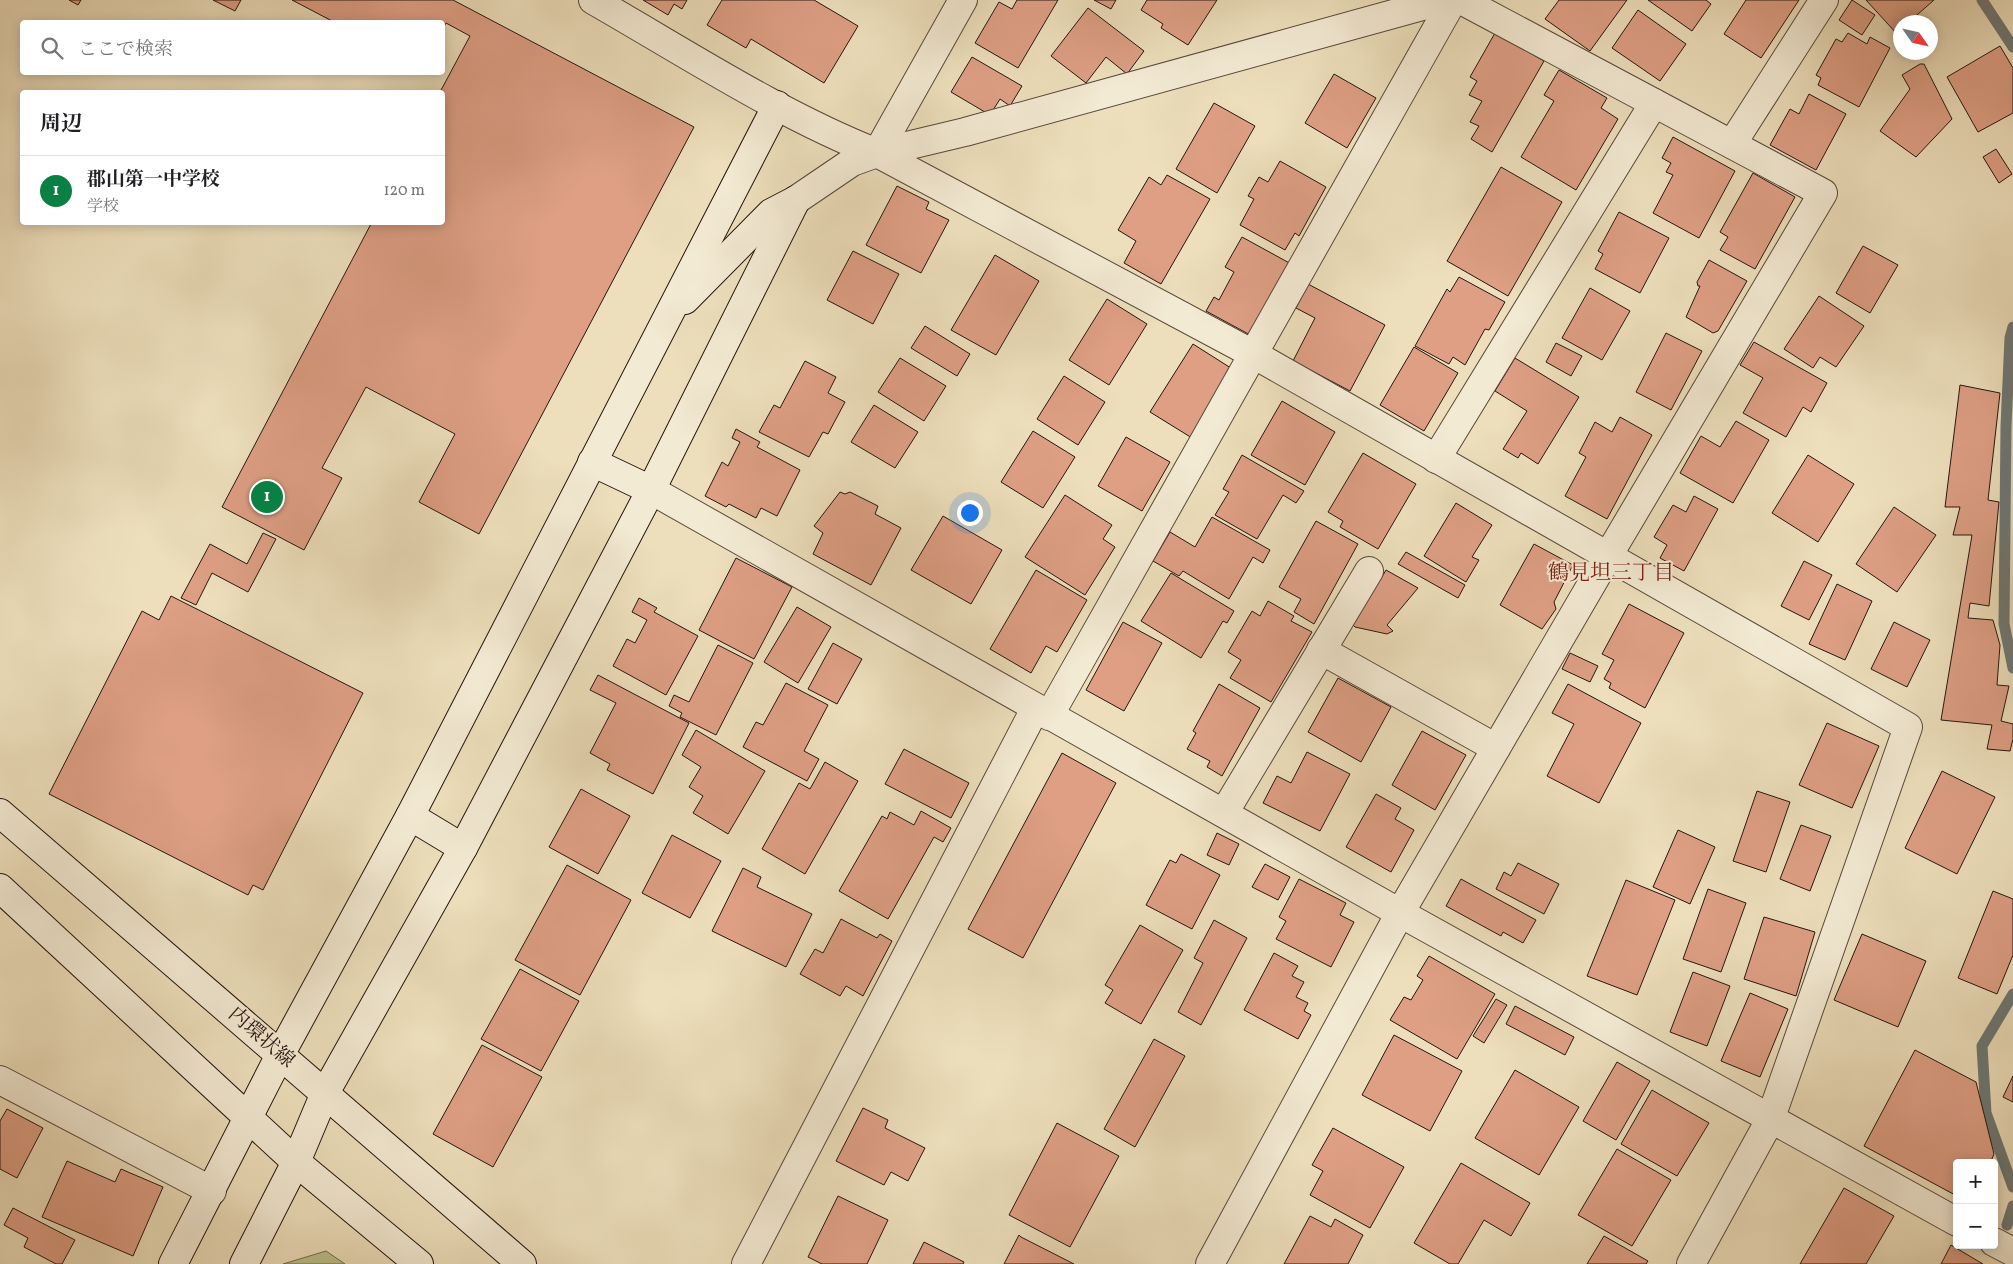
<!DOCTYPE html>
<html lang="ja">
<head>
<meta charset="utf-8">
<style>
	:root { --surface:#fff; --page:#f6f6f6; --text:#202124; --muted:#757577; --line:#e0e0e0; --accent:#0b8043 }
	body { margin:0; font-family:Vollkorn,"Noto Serif JP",serif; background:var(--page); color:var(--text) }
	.controls { position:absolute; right:15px; bottom:15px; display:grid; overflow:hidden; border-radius:5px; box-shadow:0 2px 12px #0003 }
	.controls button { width:45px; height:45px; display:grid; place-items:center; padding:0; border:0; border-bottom:1px solid var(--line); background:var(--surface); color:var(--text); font:25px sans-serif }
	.compass { position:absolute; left:1893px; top:15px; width:45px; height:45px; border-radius:50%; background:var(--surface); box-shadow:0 2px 12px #0003; rotate:124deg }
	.you { position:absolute; left:969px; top:512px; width:18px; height:18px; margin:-12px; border:4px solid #fff; border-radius:50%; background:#1a73e8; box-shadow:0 0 0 8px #1a73e833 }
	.badge { display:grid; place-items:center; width:32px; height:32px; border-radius:50%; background:var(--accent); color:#fff; font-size:16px; font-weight:700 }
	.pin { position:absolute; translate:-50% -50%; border:2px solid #fff; box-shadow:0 1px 5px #0006 }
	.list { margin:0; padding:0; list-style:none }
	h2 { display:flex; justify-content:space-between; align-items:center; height:65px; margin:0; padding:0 20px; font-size:21px }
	h2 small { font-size:16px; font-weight:400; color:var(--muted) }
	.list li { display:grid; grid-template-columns:32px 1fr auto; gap:15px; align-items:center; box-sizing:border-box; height:70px; padding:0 20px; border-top:1px solid var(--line) }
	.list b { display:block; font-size:19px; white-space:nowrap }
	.list p { margin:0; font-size:16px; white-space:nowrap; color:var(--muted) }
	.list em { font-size:16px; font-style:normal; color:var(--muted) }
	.icon { flex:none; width:28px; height:28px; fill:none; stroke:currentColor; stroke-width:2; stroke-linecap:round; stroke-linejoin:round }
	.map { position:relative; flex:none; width:2013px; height:1264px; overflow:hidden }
	.search { position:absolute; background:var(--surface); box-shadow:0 2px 12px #0003; left:20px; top:20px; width:425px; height:55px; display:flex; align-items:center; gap:12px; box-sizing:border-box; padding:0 18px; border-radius:5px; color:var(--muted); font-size:19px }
	.panel { position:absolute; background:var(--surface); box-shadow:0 2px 12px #0003; left:20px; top:90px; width:425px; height:135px; border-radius:5px }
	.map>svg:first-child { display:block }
	.green { fill:#bdc08d; stroke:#726a4e }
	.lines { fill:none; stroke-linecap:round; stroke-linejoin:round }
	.stream { stroke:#6d7875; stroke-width:11 }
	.building { fill:#de9f85; stroke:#26150e }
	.street-casing { stroke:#58483a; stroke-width:30 }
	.secondary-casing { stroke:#26150e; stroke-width:30 }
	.street { stroke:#f3ead3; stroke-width:28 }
	.secondary { stroke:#f3ead3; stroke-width:28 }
	.labels { text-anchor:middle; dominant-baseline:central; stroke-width:4; stroke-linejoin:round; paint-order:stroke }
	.street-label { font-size:20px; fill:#26150e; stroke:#f3ead3 }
	.neighbourhood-label { font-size:21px; fill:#7a1f14; stroke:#f3ead3 }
</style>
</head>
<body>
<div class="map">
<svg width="2013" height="1264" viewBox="0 0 2013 1264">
	<rect width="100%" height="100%" fill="#eddfbc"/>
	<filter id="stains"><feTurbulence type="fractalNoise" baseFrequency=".004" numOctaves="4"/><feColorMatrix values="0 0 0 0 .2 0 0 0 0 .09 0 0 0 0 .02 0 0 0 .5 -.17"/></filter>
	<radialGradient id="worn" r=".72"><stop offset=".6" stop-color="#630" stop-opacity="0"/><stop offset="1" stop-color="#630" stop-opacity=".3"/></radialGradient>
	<polygon class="green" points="326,1251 345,1264 283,1264"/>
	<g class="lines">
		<g class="stream">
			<polyline points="1982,0 2013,47"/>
			<polyline points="2013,327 2010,338 2006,426 2004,624 2013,668"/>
			<polyline points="2013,994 1982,1046 1986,1113 2013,1187"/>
			<polyline points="2007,1225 2013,1206"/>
		</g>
	</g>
	<g class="building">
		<polygon points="69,0 81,0 78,5"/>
		<polygon points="213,0 241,0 235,11"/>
		<polygon points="292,0 453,0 694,127 479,534 419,502 455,434 366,387 322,468 342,478 304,550 222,507 372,222 442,222 442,92 440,92 470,36 446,23 442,30 442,22 334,22"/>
		<polygon points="643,0 687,0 682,9 674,4 668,15"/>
		<polygon points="722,0 814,0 858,26 824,83 751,39 746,48 707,25"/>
		<polygon points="1017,0 1058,0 1018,68 975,43 999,2 1012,9"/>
		<polygon points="1094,0 1116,0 1111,9"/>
		<polygon points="1147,0 1217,0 1188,45 1161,28 1163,24 1141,10"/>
		<polygon points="1559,0 1627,0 1590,51 1545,19"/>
		<polygon points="1648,0 1706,0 1711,4 1692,31"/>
		<polygon points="1746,0 1799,0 1761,58 1724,34"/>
		<polygon points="1852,0 1875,15 1862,35 1839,20"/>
		<polygon points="1866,0 1934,0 1909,22 1900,22 1900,31 1897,34"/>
		<polygon points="1088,8 1144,51 1127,74 1106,57 1086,83 1051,56"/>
		<polygon points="1638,10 1686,44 1660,81 1612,48"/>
		<polygon points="1495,33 1544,61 1492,152 1471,139 1479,126 1470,122 1482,101 1469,95 1477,81 1470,77"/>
		<polygon points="1848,33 1867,44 1870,37 1890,48 1859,107 1818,85 1821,78 1816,75 1836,39 1842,42"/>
		<polygon points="2000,46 2013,68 2013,113 1978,132 1947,77"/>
		<polygon points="972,57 1022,86 1010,106 1000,99 990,115 951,92"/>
		<polygon points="1920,64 1924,64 1952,119 1916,157 1880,131 1910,89 1902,75"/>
		<polygon points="1559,70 1607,98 1601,108 1618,119 1576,190 1521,157 1554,101 1544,95"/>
		<polygon points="1334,74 1376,98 1347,148 1305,123"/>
		<polygon points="1809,94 1846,114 1816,170 1770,145 1790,109 1799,114"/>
		<polygon points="1214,103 1255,126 1217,193 1176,169"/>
		<polygon points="1673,137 1735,171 1699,238 1653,213 1673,175 1666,172 1671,163 1662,158"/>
		<polygon points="1996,149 2012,174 1999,183 1983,157"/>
		<polygon points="1280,161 1326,187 1299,236 1295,233 1285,250 1240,225 1254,199 1248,196 1259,177 1268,182"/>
		<polygon points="1501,167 1562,202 1508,296 1447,261"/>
		<polygon points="1753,173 1795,197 1755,269 1720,250 1728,237 1720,232"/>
		<polygon points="1167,175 1210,199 1161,284 1124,263 1136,241 1118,230 1149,177 1161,185"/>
		<polygon points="897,186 929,202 926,209 949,220 921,273 866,245"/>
		<polygon points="1619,212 1669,238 1640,293 1595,269 1603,254 1598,251"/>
		<polygon points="1242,237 1293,265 1254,337 1206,311 1214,297 1219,300 1234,272 1225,267"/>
		<polygon points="1863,246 1898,265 1870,313 1836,293"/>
		<polygon points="853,251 899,274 873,324 827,300"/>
		<polygon points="995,255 1039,281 996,355 951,330"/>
		<polygon points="1709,260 1747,281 1718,331 1713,333 1686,317 1700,286 1698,286 1697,282"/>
		<polygon points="1459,277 1505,302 1489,330 1485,329 1465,365 1453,357 1449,364 1415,346 1447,289 1450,292"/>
		<polygon points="1308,284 1385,325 1350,391 1293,361 1315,318 1296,308"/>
		<polygon points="1590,288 1630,311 1602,360 1562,338"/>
		<polygon points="1819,296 1864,326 1836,367 1820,357 1813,368 1784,349"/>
		<polygon points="1107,299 1147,324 1109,385 1069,360"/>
		<polygon points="925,326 970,354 957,376 911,348"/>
		<polygon points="1666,333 1702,351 1671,410 1636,392"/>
		<polygon points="1754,342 1827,383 1811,412 1803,407 1786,437 1743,413 1763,378 1740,365"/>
		<polygon points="1556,343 1582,356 1571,376 1546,362"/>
		<polygon points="1193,344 1234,370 1192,438 1150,412"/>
		<polygon points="1414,347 1458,373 1424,431 1380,405"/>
		<polygon points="900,358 946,386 924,421 878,392"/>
		<polygon points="1515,358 1579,397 1538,464 1521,453 1518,458 1503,449 1527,411 1495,391"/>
		<polygon points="805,361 836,377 828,393 845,402 828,434 823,432 809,457 759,432 774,405 780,408"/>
		<polygon points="1064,376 1105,402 1078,445 1037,419"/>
		<polygon points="1960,385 2000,393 1988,500 1999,502 1989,606 1970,603 1968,618 1993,620 2000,645 1997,685 2009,686 2001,721 2013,724 2013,739 2010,751 1987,749 1992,725 1941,720 1972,535 1953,535 1960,507 1945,507"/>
		<polygon points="1282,401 1335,432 1305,485 1251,455"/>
		<polygon points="874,405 918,432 895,468 851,442"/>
		<polygon points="1620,417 1652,435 1607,519 1565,496 1586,457 1579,453 1595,422 1612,432"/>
		<polygon points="1736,421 1769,440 1733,503 1680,473 1701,436 1720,447"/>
		<polygon points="736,429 760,442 757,447 800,470 777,516 761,508 756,518 729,504 726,507 705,496 722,462 728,466 740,442 732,438"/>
		<polygon points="1033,431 1075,457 1043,508 1001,482"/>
		<polygon points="1126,437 1170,462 1142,511 1098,486"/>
		<polygon points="1363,453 1416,484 1378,549 1340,527 1343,521 1328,512"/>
		<polygon points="1242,455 1304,491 1296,503 1283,495 1257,539 1215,515 1229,492 1223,489"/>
		<polygon points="1808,455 1854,484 1818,542 1772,513"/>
		<polygon points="840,492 845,494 850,492 878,506 875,514 901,528 871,585 813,554 823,533 814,526"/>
		<polygon points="1065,495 1112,525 1103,539 1115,547 1085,595 1025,557"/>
		<polygon points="1694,496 1718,509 1684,571 1660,558 1667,545 1654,537 1673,505 1686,512"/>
		<polygon points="1456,503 1492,525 1472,557 1479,560 1466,582 1424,556"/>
		<polygon points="1894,507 1936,535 1897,592 1856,564"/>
		<polygon points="943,516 1002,550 971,604 911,570"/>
		<polygon points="1212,517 1270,550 1263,563 1253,557 1229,599 1183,571 1179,576 1153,561 1170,532 1195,547"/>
		<polygon points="1316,521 1358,544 1314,624 1294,612 1301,599 1279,587"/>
		<polygon points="263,533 276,539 248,592 212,573 196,605 181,598 210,544 247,564"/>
		<polygon points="1534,544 1573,565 1554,602 1556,609 1542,629 1500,605"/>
		<polygon points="1406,552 1465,585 1458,598 1398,564"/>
		<polygon points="736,558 792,587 754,659 699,630"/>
		<polygon points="1804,561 1832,575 1809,620 1781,606"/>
		<polygon points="1036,570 1087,600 1057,652 1046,646 1031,673 990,649"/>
		<polygon points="1386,570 1418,588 1387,625 1393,631 1387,634 1355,627 1353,625"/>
		<polygon points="1171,573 1234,611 1227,623 1223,621 1201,658 1141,621"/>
		<polygon points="1837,584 1872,601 1845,660 1809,644"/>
		<polygon points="171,596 363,693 263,890 253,885 248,895 49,794 142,611 159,620"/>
		<polygon points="639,598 657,608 654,612 698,636 666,695 613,666 627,639 635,643 647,620 632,612"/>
		<polygon points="1268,601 1294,616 1291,621 1312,632 1271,702 1230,678 1241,660 1228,652 1252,611 1260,616"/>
		<polygon points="1629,604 1684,633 1645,708 1609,688 1611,683 1604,679 1614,660 1602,654"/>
		<polygon points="797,607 831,627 798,683 764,662"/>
		<polygon points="1123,622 1162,643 1124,711 1086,690"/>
		<polygon points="1894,622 1930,640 1907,687 1871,669"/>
		<polygon points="833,643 862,659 837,704 808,689"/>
		<polygon points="718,645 753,663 716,735 680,717 682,713 669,706 674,695 689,702"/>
		<polygon points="1570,653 1598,666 1590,682 1562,669"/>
		<polygon points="598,675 689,723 653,794 607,770 610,764 590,753 616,703 590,690"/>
		<polygon points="1338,678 1391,707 1361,762 1308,732"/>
		<polygon points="786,683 828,705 804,751 819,759 807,781 743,747 756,722 763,725"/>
		<polygon points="1219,684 1260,708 1222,776 1207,767 1210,761 1187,749 1196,733 1193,731"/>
		<polygon points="1568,684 1641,723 1599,803 1547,776 1574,724 1552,713"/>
		<polygon points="1827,723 1879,746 1852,808 1799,785"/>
		<polygon points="696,730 765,771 728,834 693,813 703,796 689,787 701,767 682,755"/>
		<polygon points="1422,731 1466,755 1435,810 1392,785"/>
		<polygon points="904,749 969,783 951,818 885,784"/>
		<polygon points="1307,752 1350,774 1320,831 1263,803 1277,776 1291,783"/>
		<polygon points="1062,753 1116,783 1023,958 968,929"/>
		<polygon points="825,762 858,781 805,874 762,849 799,783 810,789"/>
		<polygon points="1942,771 1995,797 1957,874 1905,848"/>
		<polygon points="581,789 630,816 598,874 549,847"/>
		<polygon points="1757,791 1790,802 1766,872 1733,861"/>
		<polygon points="1376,794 1401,808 1395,819 1414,830 1391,872 1346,847"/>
		<polygon points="921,811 951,828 943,842 934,837 888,919 839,891 882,816 887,819 890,812 914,825"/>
		<polygon points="1801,825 1831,836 1810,891 1780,879"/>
		<polygon points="1678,830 1715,847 1690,904 1653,887"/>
		<polygon points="1217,833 1239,844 1229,865 1207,855"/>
		<polygon points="672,835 721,861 690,918 642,893"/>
		<polygon points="1181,854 1220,875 1192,929 1146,905 1170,860 1176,863"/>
		<polygon points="1518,863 1559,884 1544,914 1496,889 1504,872 1511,876"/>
		<polygon points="1265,864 1290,877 1278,900 1252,887"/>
		<polygon points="567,865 631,900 580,995 515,960"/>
		<polygon points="743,868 761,877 757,887 812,914 786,967 712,931"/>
		<polygon points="1299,879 1346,903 1340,915 1354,922 1331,967 1276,939 1286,921 1279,917"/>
		<polygon points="1461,879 1536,920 1523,943 1503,932 1501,936 1446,906"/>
		<polygon points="1626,880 1675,900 1637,995 1587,976"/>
		<polygon points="1708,889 1746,903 1721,972 1683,959"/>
		<polygon points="1993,891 2013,899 2013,955 1997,994 1958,978"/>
		<polygon points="1764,917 1815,932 1796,996 1744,979"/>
		<polygon points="841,919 877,938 880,934 892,941 863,996 846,986 840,996 800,974 815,949 823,953"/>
		<polygon points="1214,920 1247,938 1201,1025 1178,1012 1203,963 1194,958"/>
		<polygon points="1140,925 1183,950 1141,1024 1105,1003 1113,990 1105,985"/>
		<polygon points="1862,934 1926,961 1898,1027 1834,1000"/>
		<polygon points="1274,953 1298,966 1292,976 1304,982 1296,997 1308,1003 1304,1011 1311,1015 1298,1039 1244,1010"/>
		<polygon points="1429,956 1495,994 1457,1059 1390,1020 1404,997 1411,1000 1423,980 1417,976"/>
		<polygon points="520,969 579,1001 541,1071 481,1039"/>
		<polygon points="1693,972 1730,986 1707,1046 1670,1032"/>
		<polygon points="1750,993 1788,1009 1760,1077 1721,1061"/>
		<polygon points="1496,999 1507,1005 1484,1043 1473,1036"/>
		<polygon points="1515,1006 1574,1037 1565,1055 1506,1024"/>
		<polygon points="1394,1035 1462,1071 1430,1131 1362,1095"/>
		<polygon points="1154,1039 1185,1056 1135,1147 1104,1129"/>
		<polygon points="482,1045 542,1077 493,1167 433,1134"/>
		<polygon points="1915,1050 1976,1082 1994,1154 1990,1163 1957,1163 1957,1196 1864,1146"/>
		<polygon points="1617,1062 1650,1081 1616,1140 1583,1121"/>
		<polygon points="1515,1070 1579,1107 1539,1175 1475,1138"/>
		<polygon points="2013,1076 2013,1102 2003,1097"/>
		<polygon points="1652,1090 1709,1123 1677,1176 1621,1144"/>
		<polygon points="863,1108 888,1120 885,1128 925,1148 908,1181 891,1172 884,1185 836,1161"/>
		<polygon points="7,1109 43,1128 17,1178 0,1169 0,1121"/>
		<polygon points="1057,1123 1119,1156 1070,1247 1009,1215"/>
		<polygon points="1333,1128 1404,1167 1370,1228 1310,1195 1323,1171 1312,1165"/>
		<polygon points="1617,1149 1671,1180 1632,1246 1578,1215"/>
		<polygon points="67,1161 115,1182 121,1169 163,1187 133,1256 42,1217"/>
		<polygon points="1461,1163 1530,1203 1511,1236 1484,1220 1458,1264 1450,1264 1414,1243"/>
		<polygon points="1844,1188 1894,1216 1866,1264 1800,1264"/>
		<polygon points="838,1196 888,1220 867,1264 822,1264 808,1257"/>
		<polygon points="13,1208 75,1240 62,1264 56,1264 24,1247 28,1238 4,1225"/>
		<polygon points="1310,1216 1331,1227 1335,1219 1363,1235 1348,1264 1284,1264"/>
		<polygon points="1019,1235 1021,1237 1074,1264 1004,1264"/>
		<polygon points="1604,1236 1648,1261 1646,1264 1587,1264"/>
		<polygon points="924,1242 964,1262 963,1264 913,1264"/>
		<polygon points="1951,1245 1983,1264 1941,1264"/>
	</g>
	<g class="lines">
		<defs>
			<g id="street">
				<path d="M593,0C684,52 780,115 877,153L1255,355L1908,727L1770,1120L1691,1264"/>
				<polyline points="1732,144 1824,0"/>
				<polyline points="877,153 963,0"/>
				<polyline points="796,200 852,162 877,153 965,132 1444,0"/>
				<polyline points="1436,459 1654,103"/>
				<polyline points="651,490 1400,913 1957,1222"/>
				<polyline points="1321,650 1496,748"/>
				<polyline points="1049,716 1453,0"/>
				<polyline points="1224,813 1369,571"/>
				<polyline points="0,1080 212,1191"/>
				<polyline points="1994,1242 2013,1252"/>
				<polyline points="746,1264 1035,709"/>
				<polyline points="1210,1264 1400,913 1608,556 1823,193 1461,0"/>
			</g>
			<g id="secondary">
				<polyline points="685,300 771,213 796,200"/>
				<polyline points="592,462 651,490"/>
				<polyline points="0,813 522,1264"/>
				<polyline points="410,816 463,848"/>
				<polyline points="0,888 296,1162 419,1264"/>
				<polyline points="173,1264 280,1055 410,816 777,105"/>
				<polyline points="244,1264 296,1162 325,1093 463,848 651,490 796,200"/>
			</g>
		</defs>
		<use href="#street" class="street-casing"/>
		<use href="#secondary" class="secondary-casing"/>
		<use href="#street" class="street"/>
		<use href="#secondary" class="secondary"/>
	</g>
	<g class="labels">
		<g class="street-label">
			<text transform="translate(261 1038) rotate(41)">内環状線</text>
		</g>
		<g class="neighbourhood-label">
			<text x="1611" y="573">鶴見坦三丁目</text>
		</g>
	</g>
	<rect width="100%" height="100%" filter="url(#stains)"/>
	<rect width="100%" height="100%" fill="url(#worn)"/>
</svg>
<div class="controls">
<button>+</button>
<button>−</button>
</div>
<svg class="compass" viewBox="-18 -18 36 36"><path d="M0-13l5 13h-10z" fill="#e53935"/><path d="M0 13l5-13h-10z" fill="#757577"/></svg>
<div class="you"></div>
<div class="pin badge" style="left:267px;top:497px">1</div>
<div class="search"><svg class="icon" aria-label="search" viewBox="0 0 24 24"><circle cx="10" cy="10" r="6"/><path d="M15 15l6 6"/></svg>ここで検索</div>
<section class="panel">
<h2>周辺<small></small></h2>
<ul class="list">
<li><span class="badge">1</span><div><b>郡山第一中学校</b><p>学校</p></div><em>120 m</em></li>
</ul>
</section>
</div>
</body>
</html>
